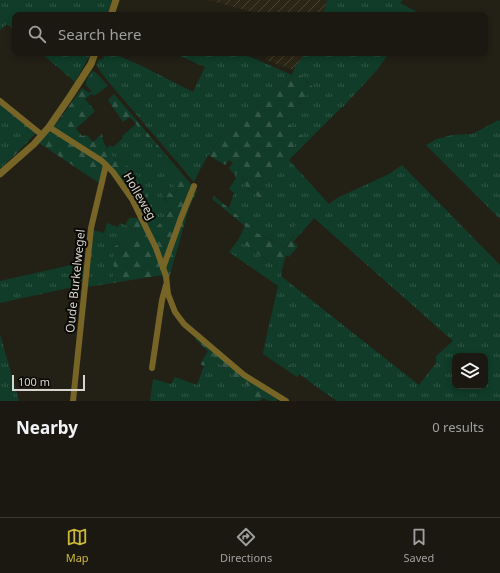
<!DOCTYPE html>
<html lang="en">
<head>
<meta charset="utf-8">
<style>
	:root { --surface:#1a1810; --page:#27251e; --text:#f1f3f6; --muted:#9fa09f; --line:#383730; --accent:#cdb938 }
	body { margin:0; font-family:"Noto Sans",sans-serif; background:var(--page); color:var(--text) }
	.controls { position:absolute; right:12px; bottom:12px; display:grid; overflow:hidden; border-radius:8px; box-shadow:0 2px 6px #0003 }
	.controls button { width:36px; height:36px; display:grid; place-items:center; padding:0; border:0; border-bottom:1px solid var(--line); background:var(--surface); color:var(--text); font:20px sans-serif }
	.scale { position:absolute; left:12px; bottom:10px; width:73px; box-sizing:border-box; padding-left:4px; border:2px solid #d6d4ce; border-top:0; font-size:11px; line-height:14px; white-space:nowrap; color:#d6d4ce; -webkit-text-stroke:3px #0b0a06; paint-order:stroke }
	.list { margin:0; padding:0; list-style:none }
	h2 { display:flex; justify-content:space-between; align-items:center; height:52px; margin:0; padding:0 16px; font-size:17px }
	h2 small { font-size:13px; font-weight:400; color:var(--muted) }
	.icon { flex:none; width:22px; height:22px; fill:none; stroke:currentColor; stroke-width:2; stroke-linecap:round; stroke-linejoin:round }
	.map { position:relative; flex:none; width:500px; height:401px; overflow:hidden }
	.search { position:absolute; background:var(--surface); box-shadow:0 2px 6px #0003; left:12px; right:12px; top:12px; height:44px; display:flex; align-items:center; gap:10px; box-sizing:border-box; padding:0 14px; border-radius:8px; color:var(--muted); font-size:15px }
	.sheet { height:116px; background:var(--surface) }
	nav { display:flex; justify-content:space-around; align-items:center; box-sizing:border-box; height:56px; border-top:1px solid var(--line); background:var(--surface); font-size:11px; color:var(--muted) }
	nav a { display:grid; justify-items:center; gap:2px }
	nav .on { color:var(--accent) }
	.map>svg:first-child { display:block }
	.industrial { fill:url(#industrial-furrows) }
	.grass { fill:url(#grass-tufts); fill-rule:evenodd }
	.forest { fill:url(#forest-firs) }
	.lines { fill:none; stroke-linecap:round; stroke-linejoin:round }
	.minor { stroke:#776427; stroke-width:6 }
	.tertiary { stroke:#776427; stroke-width:7 }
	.labels { text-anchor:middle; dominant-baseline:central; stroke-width:4; stroke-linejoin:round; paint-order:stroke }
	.street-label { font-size:12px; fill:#d6d4ce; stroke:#0b0a06 }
</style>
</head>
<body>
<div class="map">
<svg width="500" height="401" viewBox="0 0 500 401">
	<defs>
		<pattern id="industrial-furrows" width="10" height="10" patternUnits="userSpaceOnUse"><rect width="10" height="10" fill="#2b2615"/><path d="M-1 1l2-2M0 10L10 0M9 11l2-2" fill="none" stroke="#494536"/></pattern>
		<pattern id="grass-tufts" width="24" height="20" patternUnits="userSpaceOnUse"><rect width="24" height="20" fill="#103c29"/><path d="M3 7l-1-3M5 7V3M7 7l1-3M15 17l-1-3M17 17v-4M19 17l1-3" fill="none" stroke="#325747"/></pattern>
		<pattern id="forest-firs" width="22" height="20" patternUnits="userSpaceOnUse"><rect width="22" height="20" fill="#103c29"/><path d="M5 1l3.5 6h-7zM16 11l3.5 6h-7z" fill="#325747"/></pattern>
	</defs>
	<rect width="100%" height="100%" fill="#232016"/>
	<g class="industrial">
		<polygon points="208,0 327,0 323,15 263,15"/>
		<polygon points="268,53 305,53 293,70 266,60"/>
	</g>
	<g class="grass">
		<polygon points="0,0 112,0 107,15 15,15 15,31 7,24 0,30"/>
		<polygon points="327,0 403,0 400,3 417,12 415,15 323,15"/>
		<polygon points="41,53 91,53 75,82"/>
		<path d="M105,53H112L140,65L193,92L205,67L173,53H241L292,75C281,86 270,97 258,107C245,118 230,127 219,140C208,153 201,168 194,182L106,79L96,65L99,59L102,60Z"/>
		<path d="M305,53H389L377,70L343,107L339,110L289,160L329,204L337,198L389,174L402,165L500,265V401H337L318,388L264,347L278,286L229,252L238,240L282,270L281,276L419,385L436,363V356L453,341L314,218L311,222L307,218L301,223H297L294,233V235L285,248L267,238L252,231L253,228L229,208L234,193L229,189L236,178L234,174L241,172C242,177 245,181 246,186L257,196L260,201L268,194L265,189L261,190L252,179H262L284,120L314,88L299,74L295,67ZM455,356H485V386H455Z"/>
		<polygon points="92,71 95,72 103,80 91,91 86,85 86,81"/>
		<polygon points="0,108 32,133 12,154 14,156 0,169"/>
		<polygon points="499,120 500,121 500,219 426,145 437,139 452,135 472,134"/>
		<polygon points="136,124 177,174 175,175 172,183 175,187 175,191 164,199 170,206 170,209 160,223 155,227 150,222 149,209 132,172 123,169 122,167 128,165 124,159 118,161 105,150 110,145 113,147 123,138 122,136"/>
		<polygon points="107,223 118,227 120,223 125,225 136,230 134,234 114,247 113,283 87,287 93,230 104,233"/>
		<polygon points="84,262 82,285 0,303 0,281"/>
		<polygon points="0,334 19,401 0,401"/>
		<path d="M211,353C225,368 236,382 256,389L248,401H150L153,379L171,384L175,377L197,385L204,366Z"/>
	</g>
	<g class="forest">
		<path d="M295,67L299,74L314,88L284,120L302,136L268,177L253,180L261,190L265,189C269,193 271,198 266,203H263L260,201L257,196L246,186C245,181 242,177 241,172L234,174L229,168L233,163L229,160L225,165L208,155L218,141L232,126L258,106L280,87L292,75Z"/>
		<path d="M103,80L108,86L94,96L92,94L85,99L95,111L76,129L82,136L87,135L93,142L102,133L103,141L107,148L105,150L118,161L124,159L127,160L128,163V165L122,167C126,171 132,172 137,175C145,183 148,195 151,205L149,209L151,222L156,227L160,223L170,209C169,203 164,198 161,193L163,190L169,192L171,194L175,191V187L172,183L171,180L176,173L130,117L123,122L108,100L114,94L197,191L189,208L169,278H162V275L113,283L114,247L134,234L136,230L125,225L129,218H139L142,217L105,162L99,183L39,143L59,120L82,88L89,93Z"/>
		<polygon points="0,104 36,133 14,156 11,154 31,133 0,108"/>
		<polygon points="214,196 253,228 253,231 285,248 294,236 293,230 295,226 297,223 301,223 307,218 311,222 293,242 298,246 289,257 286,255 282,270 238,240 245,226 212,199"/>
		<path d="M197,337L278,399L277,401H270L262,398L260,401H248L256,389C236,382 225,368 211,354L204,366L200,364L208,351L195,339Z"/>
		<polygon points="264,347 300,374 297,377 263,354"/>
	</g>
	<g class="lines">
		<g class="minor">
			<polyline points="0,101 42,135"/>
			<polyline points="49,127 102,161 113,172 132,199 156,248 166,276 168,294 175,312 184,324 244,375 286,401"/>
			<polyline points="163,268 181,218 194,186"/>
			<polyline points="152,368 162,300 166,285"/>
			<polyline points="73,401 91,228 106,165"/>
		</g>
		<g class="tertiary">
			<polyline points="111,15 116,0"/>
			<polyline points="0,174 34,144 49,127 71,95 91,64 95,53"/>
		</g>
	</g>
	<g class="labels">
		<g class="street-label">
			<text transform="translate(140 196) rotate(60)">Holleweg</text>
			<text transform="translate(75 281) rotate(-84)">Oude Burkelwegel</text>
		</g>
	</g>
</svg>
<div class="controls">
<button><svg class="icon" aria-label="layers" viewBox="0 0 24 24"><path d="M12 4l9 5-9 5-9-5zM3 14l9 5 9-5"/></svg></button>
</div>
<div class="scale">100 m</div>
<div class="search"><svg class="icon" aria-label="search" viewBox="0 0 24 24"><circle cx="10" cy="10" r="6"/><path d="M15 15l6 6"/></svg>Search here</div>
</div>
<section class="sheet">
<h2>Nearby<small>0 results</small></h2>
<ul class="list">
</ul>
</section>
<nav>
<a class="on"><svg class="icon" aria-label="map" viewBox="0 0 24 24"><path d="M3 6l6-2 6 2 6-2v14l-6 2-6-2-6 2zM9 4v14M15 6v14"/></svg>Map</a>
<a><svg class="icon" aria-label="directions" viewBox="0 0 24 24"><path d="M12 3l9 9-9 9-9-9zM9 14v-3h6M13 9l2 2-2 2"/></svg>Directions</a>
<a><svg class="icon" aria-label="saved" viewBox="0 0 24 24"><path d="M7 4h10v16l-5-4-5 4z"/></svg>Saved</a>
</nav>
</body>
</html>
